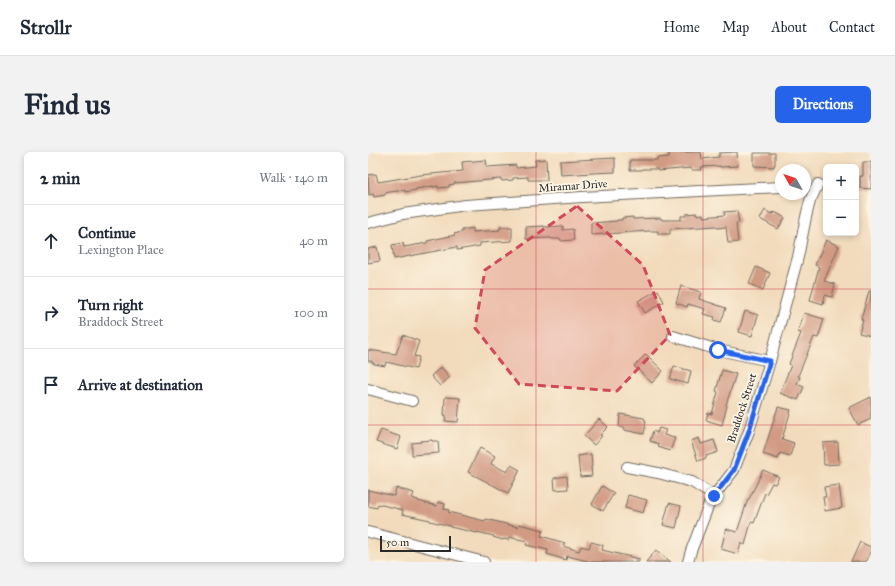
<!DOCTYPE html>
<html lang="en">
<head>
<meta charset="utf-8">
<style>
	:root { --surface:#fff; --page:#f2f2f3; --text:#1f2937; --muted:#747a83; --line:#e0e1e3; --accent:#2563eb }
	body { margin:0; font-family:"IM FELL Great Primer",serif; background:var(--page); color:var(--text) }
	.controls { position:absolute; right:12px; top:12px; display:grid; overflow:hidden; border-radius:6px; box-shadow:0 2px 6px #0003 }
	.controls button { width:36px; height:36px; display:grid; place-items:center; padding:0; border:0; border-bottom:1px solid var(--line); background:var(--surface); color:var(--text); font:20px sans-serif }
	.compass { position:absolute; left:407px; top:12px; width:36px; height:36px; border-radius:50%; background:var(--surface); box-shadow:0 2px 6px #0003; rotate:310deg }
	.scale { position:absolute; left:12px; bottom:10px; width:71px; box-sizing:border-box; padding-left:4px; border:2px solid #2b2b2b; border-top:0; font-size:11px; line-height:14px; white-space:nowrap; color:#2b2b2b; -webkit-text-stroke:3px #fcf5e5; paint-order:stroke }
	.stop { position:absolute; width:12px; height:12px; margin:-9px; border:3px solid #2563eb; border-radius:50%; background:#fff }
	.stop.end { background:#2563eb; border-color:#fff; box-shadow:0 1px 4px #0008 }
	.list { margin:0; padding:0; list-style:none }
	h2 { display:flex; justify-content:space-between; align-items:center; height:52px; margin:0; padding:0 16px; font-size:17px }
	h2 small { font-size:13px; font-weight:400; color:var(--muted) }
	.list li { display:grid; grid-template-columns:26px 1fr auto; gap:12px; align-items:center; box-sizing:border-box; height:72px; padding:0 16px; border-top:1px solid var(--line) }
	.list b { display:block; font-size:15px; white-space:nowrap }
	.list p { margin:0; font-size:13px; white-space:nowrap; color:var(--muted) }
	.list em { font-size:13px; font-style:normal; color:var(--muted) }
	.icon { flex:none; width:22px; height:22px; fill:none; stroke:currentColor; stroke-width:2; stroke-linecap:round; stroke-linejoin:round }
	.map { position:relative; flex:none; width:503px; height:410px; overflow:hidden; border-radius:6px }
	header { display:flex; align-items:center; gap:24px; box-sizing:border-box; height:56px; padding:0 20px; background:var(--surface); border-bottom:1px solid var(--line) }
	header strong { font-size:19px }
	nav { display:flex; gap:22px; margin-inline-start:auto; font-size:14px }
	.intro { display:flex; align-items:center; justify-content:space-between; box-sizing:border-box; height:96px; padding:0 24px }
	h1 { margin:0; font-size:28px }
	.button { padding:10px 18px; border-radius:6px; background:var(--accent); color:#fff; font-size:14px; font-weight:700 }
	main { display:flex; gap:24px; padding:0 24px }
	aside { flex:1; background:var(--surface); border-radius:6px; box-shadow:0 2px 6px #0003 }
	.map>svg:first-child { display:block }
	.building { fill:#d19a83 }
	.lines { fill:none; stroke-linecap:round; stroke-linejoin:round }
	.minor-casing { stroke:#71695e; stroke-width:12 }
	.minor { stroke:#fff; stroke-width:10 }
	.route { stroke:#2563eb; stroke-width:5 }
	.marked { fill:#d1495b; fill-opacity:0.2; stroke:#d1495b; stroke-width:3; stroke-dasharray:8 5; stroke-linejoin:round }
	.grid { fill:none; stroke:#d1495b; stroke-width:1; stroke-opacity:0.55 }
	.labels { text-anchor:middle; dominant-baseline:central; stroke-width:3.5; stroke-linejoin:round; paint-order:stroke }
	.street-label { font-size:11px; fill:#2b2b2b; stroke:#fcf5e5 }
</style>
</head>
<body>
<header>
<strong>Strollr</strong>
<nav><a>Home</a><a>Map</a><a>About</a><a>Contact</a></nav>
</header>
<div class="intro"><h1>Find us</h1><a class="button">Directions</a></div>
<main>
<aside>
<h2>2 min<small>Walk · 140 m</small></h2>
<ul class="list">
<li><svg class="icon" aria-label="ahead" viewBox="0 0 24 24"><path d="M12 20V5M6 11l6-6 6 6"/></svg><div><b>Continue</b><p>Lexington Place</p></div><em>40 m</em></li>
<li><svg class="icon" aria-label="right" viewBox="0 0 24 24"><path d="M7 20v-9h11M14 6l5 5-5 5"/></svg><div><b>Turn right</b><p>Braddock Street</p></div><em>100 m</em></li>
<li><svg class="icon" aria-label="arrive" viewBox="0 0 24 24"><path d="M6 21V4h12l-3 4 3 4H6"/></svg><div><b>Arrive at destination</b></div></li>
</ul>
</aside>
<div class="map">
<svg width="503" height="410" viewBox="0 0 503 410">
	<rect width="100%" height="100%" fill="#fcf5e5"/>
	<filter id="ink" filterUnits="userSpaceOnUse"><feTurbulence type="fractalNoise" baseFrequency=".025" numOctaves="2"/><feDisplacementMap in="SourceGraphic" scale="8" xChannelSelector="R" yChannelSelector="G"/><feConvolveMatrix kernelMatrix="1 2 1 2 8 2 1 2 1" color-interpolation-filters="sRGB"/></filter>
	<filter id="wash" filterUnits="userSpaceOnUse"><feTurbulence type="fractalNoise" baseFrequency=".012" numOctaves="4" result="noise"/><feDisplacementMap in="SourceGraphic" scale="16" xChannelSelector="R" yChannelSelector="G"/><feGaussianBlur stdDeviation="0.9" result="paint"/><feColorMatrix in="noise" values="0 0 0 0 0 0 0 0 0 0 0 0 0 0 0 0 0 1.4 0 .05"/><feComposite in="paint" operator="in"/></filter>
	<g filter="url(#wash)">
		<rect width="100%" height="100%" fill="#f2dbbc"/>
		<g id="blocks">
			<g class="building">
				<polygon points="301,0 333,0 334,7 351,5 351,1 369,0 370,14 352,15 352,14 333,15 334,18 324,18 323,16 290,19 289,17 274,17 274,18 262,18 262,8 289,8 289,6 301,5"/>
				<polygon points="386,1 407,1 407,13 406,13 406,15 386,14"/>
				<polygon points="247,6 247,20 225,21 193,23 192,9"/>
				<polygon points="178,7 179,28 160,28 160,25 145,26 145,28 134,29 133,27 86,31 86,32 81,33 81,35 70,36 70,34 65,35 65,34 48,37 48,38 37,40 37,38 22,40 17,41 17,43 6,45 5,42 1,43 0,23 8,22 10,30 53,23 95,19 94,10 118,8 119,15 148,13 148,16 168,14 167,8"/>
				<polygon points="495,10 503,10 503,37 492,36 492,24 495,24"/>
				<polygon points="397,58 403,62 404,60 406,62 407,60 417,66 410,77 392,67"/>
				<polygon points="369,59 371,71 368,71 370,90 360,91 358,75 349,76 348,74 302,77 302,82 290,82 290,79 281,79 223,83 223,71 249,69 249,68 254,68 254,66 265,65 265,67 292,66 294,67 294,68 313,68 313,64 318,64 318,62 329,61 329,63 335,62 335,65 357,63 356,60"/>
				<polygon points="176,74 176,75 195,74 195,78 205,77 206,88 193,89 193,87 184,87 183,86 158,87 158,75"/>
				<polygon points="132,75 144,75 144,89 112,91 112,94 89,98 89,95 26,107 24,93 35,91 36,95 59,91 59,89 87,83 86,82 94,80 94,78 105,76 105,80 132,78"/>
				<polygon points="458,88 471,94 456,129 467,132 464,145 457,143 455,152 442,148 451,115 447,113"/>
				<polygon points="9,95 12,109 0,111 0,97"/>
				<polygon points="388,115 402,121 395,138 381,132"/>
				<polygon points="313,134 333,140 331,147 358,156 353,170 346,168 347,165 335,162 337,157 320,152 319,155 308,151"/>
				<polygon points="290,138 296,150 277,161 270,149"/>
				<polygon points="501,139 503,139 503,184 491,181 495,168 493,167"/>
				<polygon points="377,159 390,163 384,184 371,180"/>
				<polygon points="436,161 456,167 450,186 446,185 430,224 432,225 429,232 436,235 430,248 412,241 423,213 421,212 433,181 430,180"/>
				<polygon points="35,183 51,189 46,204 51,205 48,217 18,210 17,214 6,212 6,211 4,211 4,209 0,209 0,198 28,202"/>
				<polygon points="278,202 295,219 284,231 266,214"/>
				<polygon points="306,214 323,219 320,232 302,227"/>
				<polygon points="73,215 82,225 72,234 63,224"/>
				<polygon points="354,218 368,222 358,253 359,254 354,273 338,268 340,261 344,262 350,240 348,239"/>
				<polygon points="77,245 92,246 90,270 77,269 78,263 76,263"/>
				<polygon points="503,245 503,267 490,273 481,256"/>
				<polygon points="410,255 423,258 414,287 426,291 422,304 412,301 410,307 395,302"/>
				<polygon points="252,262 276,266 276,267 277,267 277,269 278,269 276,282 256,278 257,276 251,275"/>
				<polygon points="231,267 240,275 232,283 234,284 226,293 216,284"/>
				<polygon points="291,276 298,278 296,283 307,286 302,299 290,295 291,292 282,289 285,279 289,281"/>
				<polygon points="13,278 33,285 29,297 8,290"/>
				<polygon points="331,286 333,292 346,288 350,300 338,304 338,306 330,309 323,289"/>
				<polygon points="64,288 64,289 70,289 71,301 44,303 44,291 53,290 53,289"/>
				<polygon points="470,290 471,312 456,313 455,291"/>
				<polygon points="112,296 127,304 123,312 139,320 143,313 152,318 140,341 100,320"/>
				<polygon points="223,302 224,314 223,315 224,324 212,325 210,304"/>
				<polygon points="395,318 411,325 407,332 404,331 398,342 397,341 386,371 383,370 377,393 373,391 370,402 353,397 358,377 369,380 380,347 381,347"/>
				<polygon points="199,324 200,337 187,338 186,326"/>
				<polygon points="471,333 474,356 457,359 455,345 458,345 456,335"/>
				<polygon points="234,334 246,341 235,359 224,352"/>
				<polygon points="28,336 46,341 44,346 50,348 50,349 69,354 70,350 77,352 76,357 81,358 80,360 117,369 118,367 150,375 151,372 175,378 173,384 197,391 195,394 211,399 213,394 221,396 223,390 235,393 234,398 271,407 271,410 220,410 220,409 199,404 198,408 179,402 180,398 158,393 159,389 141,385 141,388 135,387 135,388 125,385 126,384 109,380 109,381 82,375 82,374 62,369 62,368 34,362 35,358 10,352 9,356 0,354 0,338 26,344"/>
				<polygon points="260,343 279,348 275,361 257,356"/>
				<polygon points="301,351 313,354 308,376 295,373"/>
				<polygon points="492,390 503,395 503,398 498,410 483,410"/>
				<polygon points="288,398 303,410 278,410"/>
			</g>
		</g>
	</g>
	<g filter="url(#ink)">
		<use href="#blocks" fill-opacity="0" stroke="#71695e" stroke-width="1"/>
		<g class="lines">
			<defs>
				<g id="minor">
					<polyline points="0,71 35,62 98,53 214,45 413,35"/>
					<polyline points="305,184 350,198 402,209"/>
					<polyline points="0,237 44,249"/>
					<polyline points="259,315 290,321 324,330 346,344"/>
					<polyline points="0,380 116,410"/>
					<polyline points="320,410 323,399 341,352 346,344 366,318 381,279 402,209 430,105 438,65 442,49 450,32"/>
				</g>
			</defs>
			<use href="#minor" class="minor-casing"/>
			<use href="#minor" class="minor"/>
		</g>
	</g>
	<g class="lines" filter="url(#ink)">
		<polyline class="route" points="346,344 366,318 381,279 402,209 350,198"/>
	</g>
	<path class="marked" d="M209,54L275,113L302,183L249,239L151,232L107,176L117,118Z"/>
	<path class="grid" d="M168,0V410M335,0V410M0,137H503M0,273H503"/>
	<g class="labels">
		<g class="street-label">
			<text transform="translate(205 34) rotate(-4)">Miramar Drive</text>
			<text transform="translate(374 256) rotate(-72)">Braddock Street</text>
		</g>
	</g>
</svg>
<div class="controls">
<button>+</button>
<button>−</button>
</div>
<svg class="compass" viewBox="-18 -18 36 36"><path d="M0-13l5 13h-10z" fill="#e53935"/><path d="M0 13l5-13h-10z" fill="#747a83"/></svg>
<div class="scale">50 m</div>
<div class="stop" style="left:350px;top:198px"></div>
<div class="stop end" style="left:346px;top:344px"></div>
</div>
</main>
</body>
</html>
